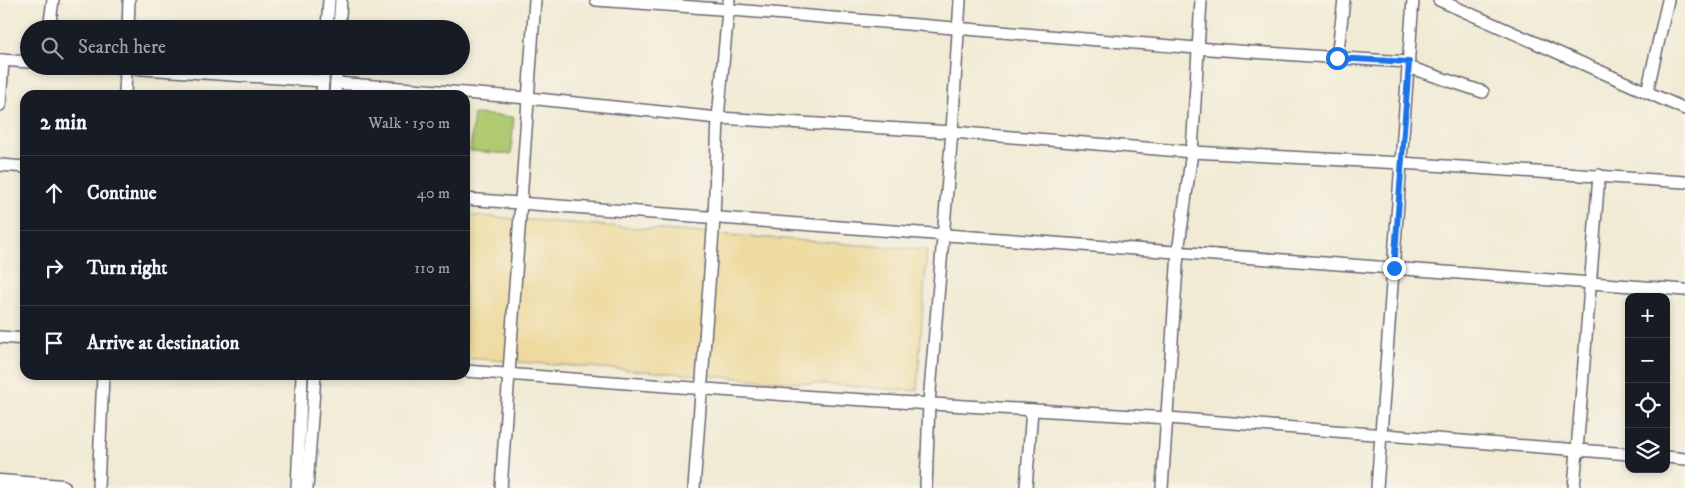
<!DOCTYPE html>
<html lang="en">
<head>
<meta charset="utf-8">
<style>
	:root { --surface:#171b24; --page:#20242c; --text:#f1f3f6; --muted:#9ea1a6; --line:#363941 }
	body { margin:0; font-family:"IM FELL DW Pica",serif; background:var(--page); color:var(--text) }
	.controls { position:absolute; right:15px; bottom:15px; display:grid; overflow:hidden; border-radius:10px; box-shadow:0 2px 8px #0003 }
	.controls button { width:45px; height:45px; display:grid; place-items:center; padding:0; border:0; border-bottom:1px solid var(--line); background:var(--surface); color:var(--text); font:25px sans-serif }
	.stop { position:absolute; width:15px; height:15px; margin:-11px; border:4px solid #1a73e8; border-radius:50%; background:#fff }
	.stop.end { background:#1a73e8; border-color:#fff; box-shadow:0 1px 5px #0008 }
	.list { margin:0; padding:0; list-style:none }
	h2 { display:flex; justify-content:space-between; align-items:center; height:65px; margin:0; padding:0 20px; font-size:21px }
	h2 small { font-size:16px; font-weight:400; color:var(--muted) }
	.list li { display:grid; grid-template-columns:32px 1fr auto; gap:15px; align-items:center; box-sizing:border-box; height:75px; padding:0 20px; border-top:1px solid var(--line) }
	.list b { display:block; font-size:19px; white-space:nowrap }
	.list em { font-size:16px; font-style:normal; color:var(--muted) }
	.icon { flex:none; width:28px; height:28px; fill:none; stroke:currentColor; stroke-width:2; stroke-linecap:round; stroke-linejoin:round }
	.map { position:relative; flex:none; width:1685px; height:488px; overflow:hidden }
	.search { position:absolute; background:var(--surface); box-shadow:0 2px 8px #0003; left:20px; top:20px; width:450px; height:55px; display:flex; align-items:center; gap:12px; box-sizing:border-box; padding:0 18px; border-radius:28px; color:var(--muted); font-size:19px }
	.panel { position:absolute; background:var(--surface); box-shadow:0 2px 8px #0003; left:20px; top:90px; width:450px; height:290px; border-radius:15px }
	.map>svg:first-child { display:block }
	.green { fill:#afca70; stroke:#687656 }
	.sand { fill:#eeda9e; stroke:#887e6c }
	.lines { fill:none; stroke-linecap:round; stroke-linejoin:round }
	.street-casing { stroke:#6a6871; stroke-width:14 }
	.secondary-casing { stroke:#6a6871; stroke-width:19 }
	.street { stroke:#fff; stroke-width:11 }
	.secondary { stroke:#fff; stroke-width:16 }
	.route { stroke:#1a73e8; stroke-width:6 }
</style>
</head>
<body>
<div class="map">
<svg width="1685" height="488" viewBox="0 0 1685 488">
	<rect width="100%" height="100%" fill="#f7f3e8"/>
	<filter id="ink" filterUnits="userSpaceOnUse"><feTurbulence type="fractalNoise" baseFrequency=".02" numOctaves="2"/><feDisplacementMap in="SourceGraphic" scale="10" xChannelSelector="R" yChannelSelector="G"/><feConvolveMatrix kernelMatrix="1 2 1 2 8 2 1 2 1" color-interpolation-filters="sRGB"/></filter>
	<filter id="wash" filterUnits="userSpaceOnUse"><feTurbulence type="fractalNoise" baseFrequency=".0096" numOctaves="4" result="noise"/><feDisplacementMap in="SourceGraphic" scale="20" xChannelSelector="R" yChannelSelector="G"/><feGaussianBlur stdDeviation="1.12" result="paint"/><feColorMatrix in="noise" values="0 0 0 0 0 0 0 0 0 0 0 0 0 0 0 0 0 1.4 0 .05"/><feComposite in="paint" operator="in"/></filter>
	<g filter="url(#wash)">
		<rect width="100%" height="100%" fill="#f1ebd5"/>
		<polygon class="green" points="474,114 514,117 511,154 470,151"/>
		<polygon class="sand" points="465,215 927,250 917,391 465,358"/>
	</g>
	<g filter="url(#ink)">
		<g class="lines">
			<defs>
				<g id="street">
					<path d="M596,0C867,18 1138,47 1409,62"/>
					<polyline points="1439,0 1685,109"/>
					<polyline points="49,29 53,0"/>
					<polyline points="128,29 129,0"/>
					<polyline points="327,29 329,0"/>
					<polyline points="339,29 341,0"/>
					<polyline points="1337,58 1344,0"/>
					<polyline points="0,60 29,62"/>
					<polyline points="100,66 323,81"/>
					<polyline points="1408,67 1483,92"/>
					<polyline points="336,83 528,98 718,118 952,132 1192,152 1401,163 1685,182"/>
					<polyline points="1647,92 1668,0"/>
					<polyline points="125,95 126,66"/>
					<polyline points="322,95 324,66"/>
					<polyline points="335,95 337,66"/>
					<polyline points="0,105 3,60"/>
					<polyline points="0,165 25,167"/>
					<polyline points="465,199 1685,290"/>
					<polyline points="0,337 25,339"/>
					<polyline points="465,371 815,397 1168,418 1629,454"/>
					<polyline points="1666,457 1685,459"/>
					<polyline points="98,488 103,375"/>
					<polyline points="297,488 302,375"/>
					<polyline points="307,488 315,375"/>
					<polyline points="501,488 535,0"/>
					<polyline points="694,488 714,218 718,118 729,0"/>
					<polyline points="926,488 929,403 952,132 960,0"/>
					<polyline points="1026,488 1032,410"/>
					<polyline points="1162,488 1178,252 1192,152 1201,0"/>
					<polyline points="1377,488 1413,0"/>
					<polyline points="1574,488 1599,175"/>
				</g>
				<polyline id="secondary" points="0,483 62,488"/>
			</defs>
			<use href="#street" class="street-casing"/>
			<use href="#secondary" class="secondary-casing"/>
			<use href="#street" class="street"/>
			<use href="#secondary" class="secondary"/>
		</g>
	</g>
	<g class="lines" filter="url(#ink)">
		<polyline class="route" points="1337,58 1409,62 1394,268"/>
	</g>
</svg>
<div class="controls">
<button>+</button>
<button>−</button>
<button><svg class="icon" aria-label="locate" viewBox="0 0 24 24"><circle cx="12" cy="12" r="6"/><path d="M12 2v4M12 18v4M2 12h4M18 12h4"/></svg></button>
<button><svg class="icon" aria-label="layers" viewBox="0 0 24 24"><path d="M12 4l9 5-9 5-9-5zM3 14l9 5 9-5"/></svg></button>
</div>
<div class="stop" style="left:1337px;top:58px"></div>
<div class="stop end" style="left:1394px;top:268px"></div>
<div class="search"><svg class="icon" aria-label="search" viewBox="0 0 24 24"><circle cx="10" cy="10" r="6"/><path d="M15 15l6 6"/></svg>Search here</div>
<section class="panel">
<h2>2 min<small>Walk · 150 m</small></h2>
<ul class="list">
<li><svg class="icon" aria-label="ahead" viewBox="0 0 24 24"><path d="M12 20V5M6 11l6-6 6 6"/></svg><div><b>Continue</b></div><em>40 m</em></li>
<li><svg class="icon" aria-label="right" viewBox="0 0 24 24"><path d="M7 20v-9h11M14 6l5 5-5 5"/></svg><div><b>Turn right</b></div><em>110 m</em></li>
<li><svg class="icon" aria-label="arrive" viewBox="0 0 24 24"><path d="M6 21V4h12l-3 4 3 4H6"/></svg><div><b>Arrive at destination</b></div></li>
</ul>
</section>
</div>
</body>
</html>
